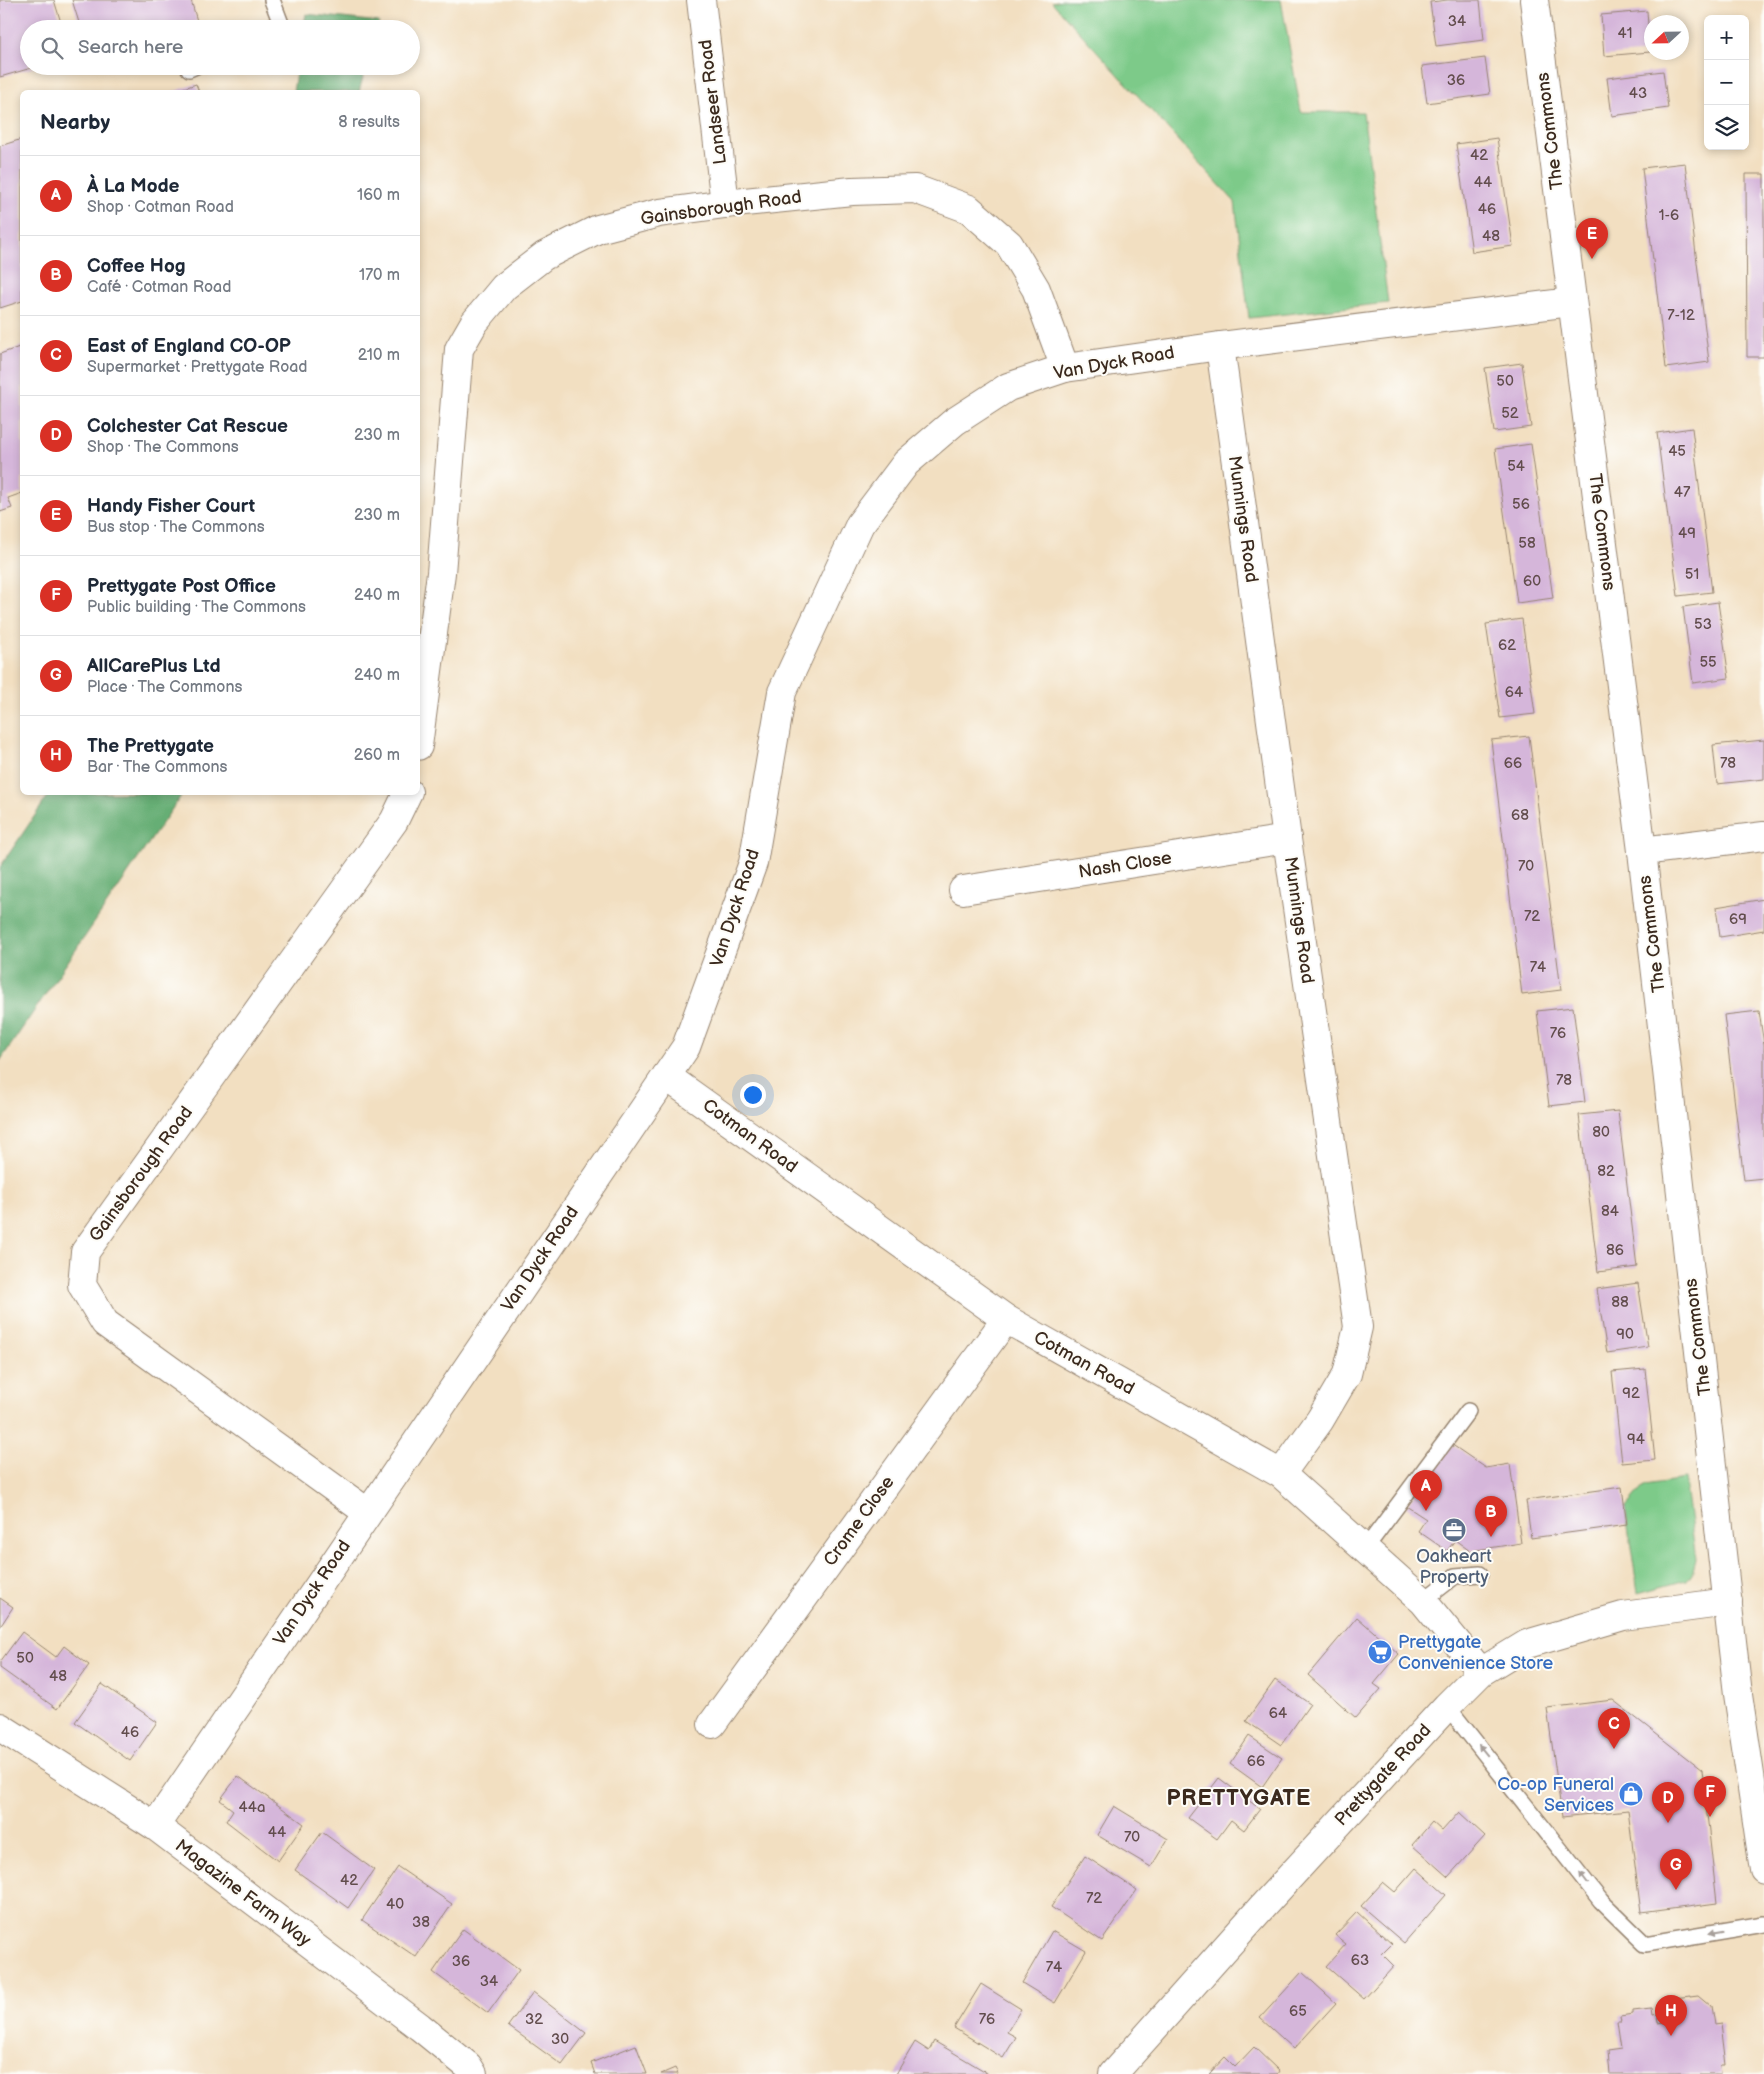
<!DOCTYPE html>
<html lang="en">
<head>
<meta charset="utf-8">
<style>
	:root { --surface:#fff; --page:#f6f6f7; --text:#1f2937; --muted:#747a83; --line:#e0e1e3; --accent:#d93025 }
	body { margin:0; font-family:"Balsamiq Sans",sans-serif; background:var(--page); color:var(--text) }
	.controls { position:absolute; right:15px; top:15px; display:grid; overflow:hidden; border-radius:8px; box-shadow:0 2px 8px #0003 }
	.controls button { width:45px; height:45px; display:grid; place-items:center; padding:0; border:0; border-bottom:1px solid var(--line); background:var(--surface); color:var(--text); font:25px sans-serif }
	.compass { position:absolute; left:1644px; top:15px; width:45px; height:45px; border-radius:50%; background:var(--surface); box-shadow:0 2px 8px #0003; rotate:248deg }
	.you { position:absolute; left:752px; top:1094px; width:18px; height:18px; margin:-12px; border:4px solid #fff; border-radius:50%; background:#1a73e8; box-shadow:0 0 0 8px #1a73e833 }
	.badge { display:grid; place-items:center; width:32px; height:32px; border-radius:50%; background:var(--accent); color:#fff; font-size:16px; font-weight:700 }
	.pin { position:absolute; translate:-50% -41px; filter:drop-shadow(0 1px 2px #0008) }
	.pin::after { content:''; position:absolute; top:26px; width:18px; height:15px; background:inherit; clip-path:polygon(0 0,100% 0,50% 100%) }
	.list { margin:0; padding:0; list-style:none }
	h2 { display:flex; justify-content:space-between; align-items:center; height:65px; margin:0; padding:0 20px; font-size:21px }
	h2 small { font-size:16px; font-weight:400; color:var(--muted) }
	.list li { display:grid; grid-template-columns:32px 1fr auto; gap:15px; align-items:center; box-sizing:border-box; height:80px; padding:0 20px; border-top:1px solid var(--line) }
	.list b { display:block; font-size:19px; white-space:nowrap }
	.list p { margin:0; font-size:16px; white-space:nowrap; color:var(--muted) }
	.list em { font-size:16px; font-style:normal; color:var(--muted) }
	.icon { flex:none; width:28px; height:28px; fill:none; stroke:currentColor; stroke-width:2; stroke-linecap:round; stroke-linejoin:round }
	.map { position:relative; flex:none; width:1764px; height:2074px; overflow:hidden }
	.search { position:absolute; background:var(--surface); box-shadow:0 2px 8px #0003; left:20px; top:20px; width:400px; height:55px; display:flex; align-items:center; gap:12px; box-sizing:border-box; padding:0 18px; border-radius:28px; color:var(--muted); font-size:19px }
	.panel { position:absolute; background:var(--surface); box-shadow:0 2px 8px #0003; left:20px; top:90px; width:400px; height:705px; border-radius:8px }
	.map>svg:first-child { display:block }
	.green { fill:#7dca89; stroke:#5c7a54 }
	.forest { fill:#66ae75; stroke:#506c4a }
	.building { fill:#d5b6da }
	.lines { fill:none; stroke-linecap:round; stroke-linejoin:round }
	.lane-casing { stroke:#968470; stroke-width:18 }
	.street-casing { stroke:#968470; stroke-width:30 }
	.secondary-casing { stroke:#968470; stroke-width:30 }
	.lane { stroke:#fff; stroke-width:15 }
	.street { stroke:#fff; stroke-width:28 }
	.secondary { stroke:#fff; stroke-width:28 }
	.oneway { fill:#a79f9a }
	.labels { text-anchor:middle; dominant-baseline:central; stroke-width:4; stroke-linejoin:round; paint-order:stroke }
	.number-label { font-size:15px; fill:#624d4d }
	.street-label { font-size:18px; fill:#3b2a1e; stroke:#fdfcf7 }
	.service-label { font-size:18px; fill:#4e5e75; stroke:#fdfcf7 }
	.shop-label { font-size:18px; fill:#366cbe; stroke:#fdfcf7; text-anchor:start }
	.district-label { font-size:22px; font-weight:bold; letter-spacing:1px; fill:#3b2a1e; stroke:#fdfcf7 }
</style>
</head>
<body>
<div class="map">
<svg width="1764" height="2074" viewBox="0 0 1764 2074">
	<rect width="100%" height="100%" fill="#fdfcf7"/>
	<filter id="ink" filterUnits="userSpaceOnUse"><feTurbulence type="fractalNoise" baseFrequency=".02" numOctaves="2"/><feDisplacementMap in="SourceGraphic" scale="10" xChannelSelector="R" yChannelSelector="G"/><feConvolveMatrix kernelMatrix="1 2 1 2 8 2 1 2 1" color-interpolation-filters="sRGB"/></filter>
	<filter id="wash" filterUnits="userSpaceOnUse"><feTurbulence type="fractalNoise" baseFrequency=".0096" numOctaves="4" result="noise"/><feDisplacementMap in="SourceGraphic" scale="20" xChannelSelector="R" yChannelSelector="G"/><feGaussianBlur stdDeviation="1.12" result="paint"/><feColorMatrix in="noise" values="0 0 0 0 0 0 0 0 0 0 0 0 0 0 0 0 0 1.4 0 .05"/><feComposite in="paint" operator="in"/></filter>
	<g filter="url(#wash)">
		<rect width="100%" height="100%" fill="#f2dfc1"/>
		<g class="green">
			<polygon points="1062,0 1281,0 1301,112 1363,112 1388,303 1249,318 1235,202 1052,2"/>
			<polygon points="1685,1479 1696,1559 1693,1570 1686,1580 1638,1593 1625,1508 1645,1485"/>
		</g>
		<g class="forest">
			<polygon points="306,14 379,22 377,29 303,29"/>
			<polygon points="297,66 366,66 359,92 293,92"/>
			<polygon points="50,793 183,793 0,1061 0,867"/>
		</g>
		<g id="blocks">
			<g class="building">
				<polygon points="0,0 54,0 63,29 29,29 29,66 35,67 0,77"/>
				<polygon points="72,0 191,0 197,21 172,29 81,29"/>
				<polygon points="1448,0 1480,0 1484,40 1436,46 1430,2"/>
				<polygon points="1647,11 1650,52 1604,56 1601,15"/>
				<polygon points="1485,58 1490,94 1427,103 1422,66"/>
				<polygon points="1663,71 1668,108 1612,116 1607,78"/>
				<polygon points="196,84 199,92 172,92"/>
				<polygon points="1497,138 1513,246 1472,252 1456,144"/>
				<polygon points="22,139 22,301 0,308 0,146"/>
				<polygon points="1685,163 1709,362 1666,368 1642,168"/>
				<polygon points="1746,174 1764,174 1764,357 1747,357"/>
				<polygon points="22,346 22,493 8,498 12,508 0,512 0,354"/>
				<polygon points="1522,363 1531,427 1494,432 1485,368"/>
				<polygon points="1692,428 1712,592 1678,596 1657,433"/>
				<polygon points="1531,444 1553,598 1517,603 1495,449"/>
				<polygon points="1718,602 1729,678 1693,683 1683,607"/>
				<polygon points="1522,619 1535,714 1500,718 1486,624"/>
				<polygon points="1529,736 1561,990 1522,995 1491,740"/>
				<polygon points="1764,740 1764,779 1717,784 1713,745"/>
				<polygon points="1764,899 1764,930 1720,937 1716,907"/>
				<polygon points="1573,1007 1585,1102 1549,1106 1537,1011"/>
				<polygon points="1759,1011 1764,1045 1764,1178 1744,1180 1724,1015"/>
				<polygon points="1618,1111 1637,1267 1598,1272 1579,1115"/>
				<polygon points="1638,1283 1648,1347 1607,1353 1597,1289"/>
				<polygon points="1645,1369 1655,1460 1622,1463 1612,1372"/>
				<polygon points="1451,1444 1486,1468 1510,1464 1521,1543 1470,1551 1455,1540 1447,1551 1418,1531 1426,1519 1406,1506 1435,1462 1438,1464"/>
				<polygon points="1622,1487 1627,1525 1531,1538 1526,1500"/>
				<polygon points="0,1598 13,1607 0,1627"/>
				<polygon points="1357,1617 1399,1654 1374,1684 1381,1689 1356,1718 1308,1675"/>
				<polygon points="22,1632 56,1657 64,1646 89,1665 57,1709 0,1668 0,1662"/>
				<polygon points="1275,1680 1310,1704 1281,1745 1246,1721"/>
				<polygon points="102,1684 157,1722 130,1761 75,1722"/>
				<polygon points="1613,1700 1702,1770 1717,1903 1641,1913 1628,1810 1562,1817 1547,1708"/>
				<polygon points="1249,1736 1282,1758 1262,1787 1230,1764"/>
				<polygon points="238,1776 304,1824 278,1861 226,1821 233,1810 220,1800"/>
				<polygon points="1219,1778 1260,1809 1244,1830 1231,1820 1217,1839 1188,1818"/>
				<polygon points="1114,1806 1168,1839 1151,1867 1097,1835"/>
				<polygon points="1459,1812 1485,1836 1448,1877 1412,1845 1432,1822 1442,1831"/>
				<polygon points="322,1832 374,1870 348,1908 295,1870"/>
				<polygon points="1085,1856 1137,1890 1102,1941 1051,1907"/>
				<polygon points="398,1867 452,1904 416,1957 362,1920"/>
				<polygon points="1416,1868 1446,1895 1404,1943 1361,1906 1383,1882 1395,1892"/>
				<polygon points="1357,1912 1392,1944 1382,1954 1394,1966 1364,1999 1326,1966 1346,1944 1335,1935"/>
				<polygon points="463,1929 519,1970 488,2013 433,1972"/>
				<polygon points="1052,1931 1086,1951 1055,2003 1022,1983"/>
				<polygon points="1302,1972 1336,2003 1294,2049 1260,2018"/>
				<polygon points="981,1984 1021,2009 1007,2032 1016,2037 1003,2058 954,2028"/>
				<polygon points="533,1992 586,2033 562,2065 508,2026"/>
				<polygon points="1690,1996 1690,1997 1698,1996 1710,2006 1713,2025 1721,2024 1726,2065 1722,2065 1723,2074 1609,2074 1607,2050 1621,2048 1617,2021 1621,2021 1620,2016 1633,2014 1633,2011 1651,2009 1652,2016 1657,2015 1658,2023 1669,2021 1666,2003 1675,2002 1675,1998"/>
				<polygon points="934,2041 986,2072 985,2074 896,2074 915,2042 929,2051"/>
				<polygon points="636,2045 647,2074 595,2074 591,2063"/>
				<polygon points="1254,2047 1279,2071 1277,2074 1209,2074 1225,2057 1235,2067"/>
				<polygon points="675,2068 678,2074 661,2074"/>
			</g>
		</g>
	</g>
	<g filter="url(#ink)">
		<use href="#blocks" fill-opacity="0" stroke="#968470" stroke-width="1"/>
		<g class="lines">
			<defs>
				<g id="lane">
					<polyline points="272,0 283,29"/>
					<polyline points="189,69 196,66"/>
					<polyline points="1365,1549 1468,1411"/>
					<polyline points="1423,1601 1455,1576 1480,1574"/>
					<polyline points="1447,1706 1601,1901 1645,1944 1764,1924"/>
				</g>
				<g id="street">
					<polyline points="701,0 725,204"/>
					<polyline points="1220,346 1287,839 1358,1327 1347,1374 1320,1420 1281,1474"/>
					<polyline points="418,746 441,573 459,349 474,323 504,287 544,256 598,229 659,213 725,204 852,191 915,189 969,209 1009,244 1036,289 1065,368"/>
					<polyline points="1642,851 1764,836"/>
					<polyline points="963,890 1287,839"/>
					<polyline points="666,1076 1006,1319 1281,1474 1423,1601 1481,1672"/>
					<polyline points="367,1512 105,1323 82,1285 85,1252 394,821 408,792"/>
					<polyline points="712,1724 1006,1319"/>
					<polyline points="0,1727 155,1826 420,2027 468,2066 473,2074"/>
					<polyline points="155,1826 686,1047 753,863 782,692 860,524 906,463 954,422 1008,387 1065,368 1220,346 1571,302"/>
					<polyline points="1113,2074 1262,1907 1447,1706 1481,1672 1527,1644 1623,1616 1728,1602"/>
				</g>
				<polyline id="secondary" points="1534,0 1642,851 1738,1694 1764,1869"/>
			</defs>
			<use href="#lane" class="lane-casing"/>
			<use href="#street" class="street-casing"/>
			<use href="#secondary" class="secondary-casing"/>
			<use href="#lane" class="lane"/>
			<use href="#street" class="street"/>
			<use href="#secondary" class="secondary"/>
		</g>
		<defs><path id="oneway-solid" d="M-6-.8H1V-3.2L6.5 0L1 3.2V.8H-6Z" transform="scale(1.25)"/></defs>
		<g class="oneway">
			<use href="#oneway-solid" transform="translate(1483 1750) rotate(-129)"/>
			<use href="#oneway-solid" transform="translate(1584 1878) rotate(-127)"/>
			<use href="#oneway-solid" transform="translate(1716 1932) rotate(170)"/>
		</g>
	</g>
	<defs>
		<symbol id="office-disc" viewBox="-11 -11 22 22"><circle r="9.5" fill="#5c6f8a" stroke="#fdfcf7"/><path d="M-6-3h4V-5.5h4V-3h4V5H-6ZM-1-4.5V-3h2v-1.5ZM-6 0V1H6V0Z" fill="#fff"/></symbol>
		<symbol id="supermarket-disc" viewBox="-11 -11 22 22"><circle r="9.5" fill="#3f7fe0" stroke="#fdfcf7"/><path d="M-6-5.5h2.5l.6 2H6L4.5 2H-2.5L-4.4-4H-6ZM-1.5 3.2a1.3 1.3 0 1 0 .1 0ZM3 3.2a1.3 1.3 0 1 0 .1 0Z" fill="#fff"/></symbol>
		<symbol id="shop-disc" viewBox="-11 -11 22 22"><circle r="9.5" fill="#3f7fe0" stroke="#fdfcf7"/><path d="M-5-2.5h2.3a2.7 3.5 0 0 1 5.4 0H5L5.5 6h-11ZM-1.5-2.5h3a1.5 2.3 0 0 0-3 0Z" fill="#fff"/></symbol>
	</defs>
	<g fill-rule="evenodd">
		<use href="#office-disc" x="1440" y="1516" width="28" height="28"/>
		<use href="#supermarket-disc" x="1366" y="1638" width="28" height="28"/>
		<use href="#shop-disc" x="1617" y="1780" width="28" height="28"/>
	</g>
	<g class="labels">
		<g class="number-label">
			<text x="1457" y="21">34</text>
			<text x="1625" y="33">41</text>
			<text x="1456" y="80">36</text>
			<text x="1638" y="93">43</text>
			<text x="1479" y="155">42</text>
			<text x="1483" y="182">44</text>
			<text x="1487" y="209">46</text>
			<text x="1669" y="215">1-6</text>
			<text x="1491" y="236">48</text>
			<text x="1681" y="315">7-12</text>
			<text x="1505" y="381">50</text>
			<text x="1510" y="413">52</text>
			<text x="1677" y="451">45</text>
			<text x="1516" y="466">54</text>
			<text x="1682" y="492">47</text>
			<text x="1521" y="504">56</text>
			<text x="1687" y="533">49</text>
			<text x="1527" y="543">58</text>
			<text x="1692" y="574">51</text>
			<text x="1532" y="581">60</text>
			<text x="1703" y="624">53</text>
			<text x="1507" y="645">62</text>
			<text x="1708" y="662">55</text>
			<text x="1514" y="692">64</text>
			<text x="1513" y="763">66</text>
			<text x="1728" y="763">78</text>
			<text x="1520" y="815">68</text>
			<text x="1526" y="866">70</text>
			<text x="1532" y="916">72</text>
			<text x="1738" y="919">69</text>
			<text x="1538" y="967">74</text>
			<text x="1558" y="1033">76</text>
			<text x="1564" y="1080">78</text>
			<text x="1601" y="1132">80</text>
			<text x="1606" y="1171">82</text>
			<text x="1610" y="1211">84</text>
			<text x="1615" y="1250">86</text>
			<text x="1620" y="1302">88</text>
			<text x="1625" y="1334">90</text>
			<text x="1631" y="1393">92</text>
			<text x="1636" y="1439">94</text>
			<text x="25" y="1658">50</text>
			<text x="58" y="1676">48</text>
			<text x="1278" y="1713">64</text>
			<text x="130" y="1732">46</text>
			<text x="1256" y="1761">66</text>
			<text x="252" y="1807">44a</text>
			<text x="277" y="1832">44</text>
			<text x="1132" y="1837">70</text>
			<text x="349" y="1880">42</text>
			<text x="1094" y="1898">72</text>
			<text x="395" y="1904">40</text>
			<text x="421" y="1922">38</text>
			<text x="1360" y="1960">63</text>
			<text x="461" y="1961">36</text>
			<text x="1054" y="1967">74</text>
			<text x="489" y="1981">34</text>
			<text x="1298" y="2011">65</text>
			<text x="534" y="2019">32</text>
			<text x="987" y="2019">76</text>
			<text x="560" y="2039">30</text>
		</g>
		<g class="street-label">
			<text transform="translate(713 102) rotate(-97)">Landseer Road</text>
			<text transform="translate(1550 131) rotate(-97)">The Commons</text>
			<text transform="translate(721 208) rotate(-8)">Gainsborough Road</text>
			<text transform="translate(1114 363) rotate(-10)">Van Dyck Road</text>
			<text transform="translate(1243 519) rotate(82)">Munnings Road</text>
			<text transform="translate(1602 532) rotate(83)">The Commons</text>
			<text transform="translate(1125 865) rotate(-9)">Nash Close</text>
			<text transform="translate(735 908) rotate(-72)">Van Dyck Road</text>
			<text transform="translate(1299 920) rotate(82)">Munnings Road</text>
			<text transform="translate(1652 934) rotate(-97)">The Commons</text>
			<text transform="translate(750 1136) rotate(36)">Cotman Road</text>
			<text transform="translate(141 1174) rotate(-54)">Gainsborough Road</text>
			<text transform="translate(540 1259) rotate(-56)">Van Dyck Road</text>
			<text transform="translate(1698 1337) rotate(-97)">The Commons</text>
			<text transform="translate(1084 1363) rotate(29)">Cotman Road</text>
			<text transform="translate(859 1521) rotate(-54)">Crome Close</text>
			<text transform="translate(312 1593) rotate(-56)">Van Dyck Road</text>
			<text transform="translate(1383 1775) rotate(-47)">Prettygate Road</text>
			<text transform="translate(243 1893) rotate(37)">Magazine Farm Way</text>
		</g>
		<g class="service-label">
			<text x="1454" y="1556">Oakheart<tspan x="1454" dy="21">Property</tspan></text>
		</g>
		<g class="shop-label">
			<text x="1398" y="1642">Prettygate<tspan x="1398" dy="21">Convenience Store</tspan></text>
			<text x="1614" y="1784" text-anchor="end">Co-op Funeral<tspan x="1614" dy="21">Services</tspan></text>
		</g>
		<g class="district-label">
			<text x="1239" y="1798">PRETTYGATE</text>
		</g>
	</g>
</svg>
<div class="controls">
<button>+</button>
<button>−</button>
<button><svg class="icon" aria-label="layers" viewBox="0 0 24 24"><path d="M12 4l9 5-9 5-9-5zM3 14l9 5 9-5"/></svg></button>
</div>
<svg class="compass" viewBox="-18 -18 36 36"><path d="M0-13l5 13h-10z" fill="#e53935"/><path d="M0 13l5-13h-10z" fill="#747a83"/></svg>
<div class="you"></div>
<div class="pin badge" style="left:1426px;top:1511px">A</div>
<div class="pin badge" style="left:1491px;top:1537px">B</div>
<div class="pin badge" style="left:1614px;top:1749px">C</div>
<div class="pin badge" style="left:1668px;top:1823px">D</div>
<div class="pin badge" style="left:1592px;top:259px">E</div>
<div class="pin badge" style="left:1710px;top:1817px">F</div>
<div class="pin badge" style="left:1676px;top:1890px">G</div>
<div class="pin badge" style="left:1671px;top:2036px">H</div>
<div class="search"><svg class="icon" aria-label="search" viewBox="0 0 24 24"><circle cx="10" cy="10" r="6"/><path d="M15 15l6 6"/></svg>Search here</div>
<section class="panel">
<h2>Nearby<small>8 results</small></h2>
<ul class="list">
<li><span class="badge">A</span><div><b>À La Mode</b><p>Shop · Cotman Road</p></div><em>160 m</em></li>
<li><span class="badge">B</span><div><b>Coffee Hog</b><p>Café · Cotman Road</p></div><em>170 m</em></li>
<li><span class="badge">C</span><div><b>East of England CO-OP</b><p>Supermarket · Prettygate Road</p></div><em>210 m</em></li>
<li><span class="badge">D</span><div><b>Colchester Cat Rescue</b><p>Shop · The Commons</p></div><em>230 m</em></li>
<li><span class="badge">E</span><div><b>Handy Fisher Court</b><p>Bus stop · The Commons</p></div><em>230 m</em></li>
<li><span class="badge">F</span><div><b>Prettygate Post Office</b><p>Public building · The Commons</p></div><em>240 m</em></li>
<li><span class="badge">G</span><div><b>AllCarePlus Ltd</b><p>Place · The Commons</p></div><em>240 m</em></li>
<li><span class="badge">H</span><div><b>The Prettygate</b><p>Bar · The Commons</p></div><em>260 m</em></li>
</ul>
</section>
</div>
</body>
</html>
